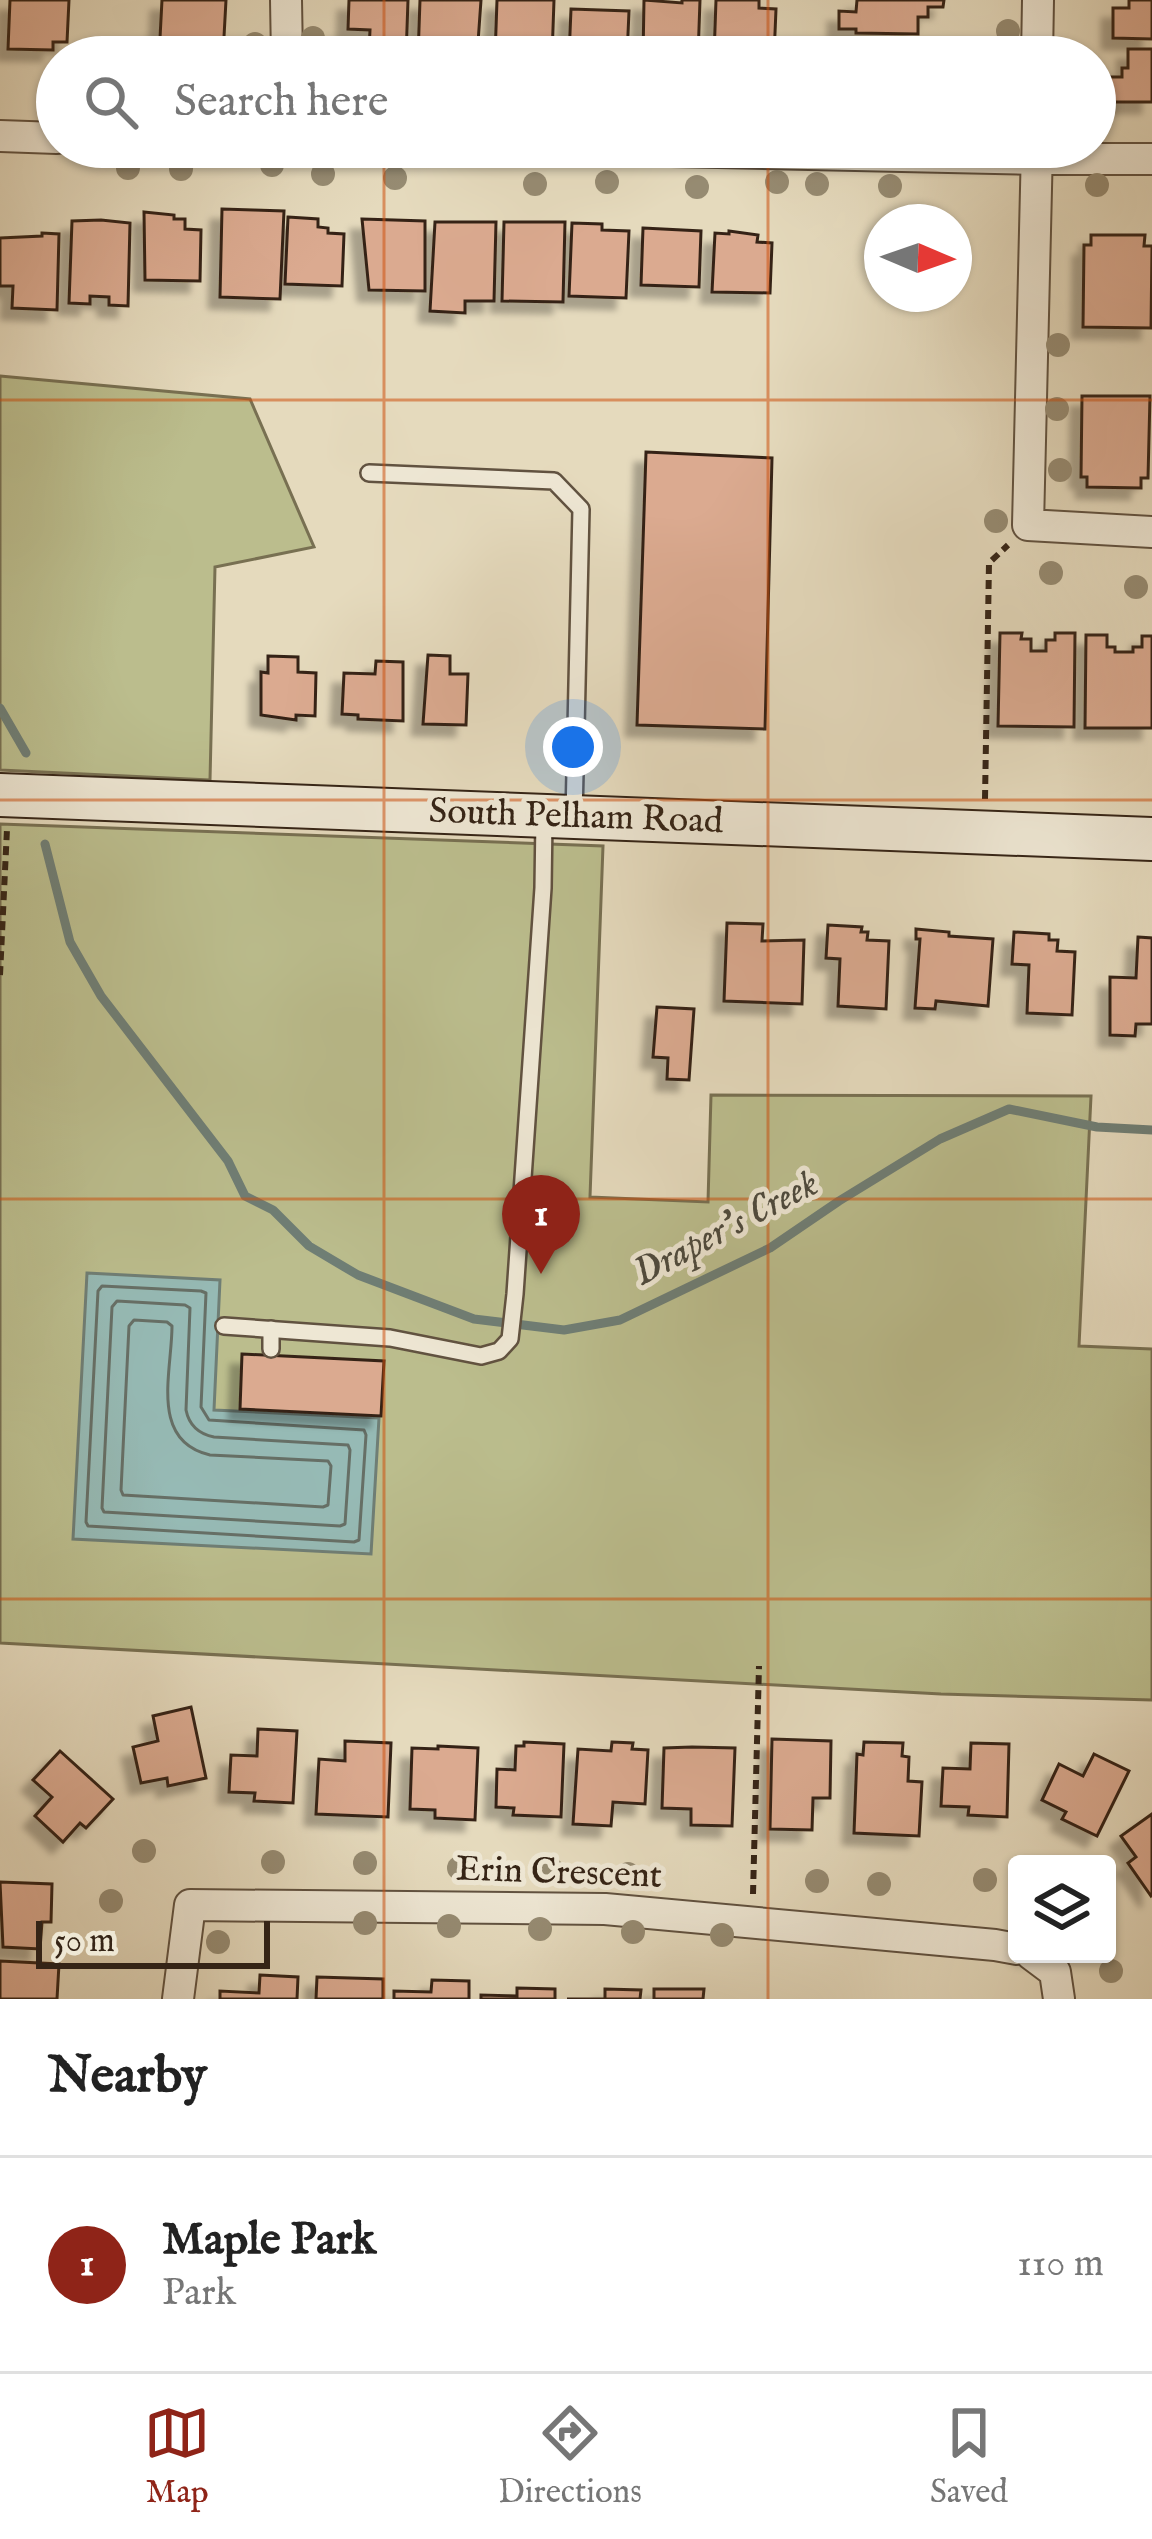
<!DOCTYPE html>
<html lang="en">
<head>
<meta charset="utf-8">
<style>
	:root { --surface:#fff; --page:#f2f2f2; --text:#222; --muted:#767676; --line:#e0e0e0; --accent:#8f2418 }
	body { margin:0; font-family:"IM FELL English",serif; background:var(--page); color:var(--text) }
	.controls { position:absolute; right:36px; bottom:36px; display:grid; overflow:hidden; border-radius:12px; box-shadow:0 3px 9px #0004 }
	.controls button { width:108px; height:108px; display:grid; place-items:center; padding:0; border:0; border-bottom:3px solid var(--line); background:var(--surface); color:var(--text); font:60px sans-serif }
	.compass { position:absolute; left:864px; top:204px; width:108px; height:108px; border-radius:50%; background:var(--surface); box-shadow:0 3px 9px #0004; rotate:92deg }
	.scale { position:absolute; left:36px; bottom:30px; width:234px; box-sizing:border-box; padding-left:12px; border:6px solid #352416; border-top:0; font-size:33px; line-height:42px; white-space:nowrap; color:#352416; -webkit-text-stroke:9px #eee7d4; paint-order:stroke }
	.you { position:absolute; left:573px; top:747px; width:42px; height:42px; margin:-30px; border:9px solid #fff; border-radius:50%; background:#1a73e8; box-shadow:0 0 0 18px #1a73e833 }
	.badge { display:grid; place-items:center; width:78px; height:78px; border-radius:50%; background:var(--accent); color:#fff; font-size:39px; font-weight:700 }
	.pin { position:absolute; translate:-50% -99px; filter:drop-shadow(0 3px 6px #0008) }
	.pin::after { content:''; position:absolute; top:63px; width:42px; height:36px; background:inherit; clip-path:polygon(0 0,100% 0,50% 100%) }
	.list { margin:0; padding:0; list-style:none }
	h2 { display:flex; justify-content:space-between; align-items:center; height:156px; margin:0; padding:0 48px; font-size:51px }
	h2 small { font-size:39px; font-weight:400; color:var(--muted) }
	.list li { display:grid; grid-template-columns:78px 1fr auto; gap:36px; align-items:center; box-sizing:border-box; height:216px; padding:0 48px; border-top:3px solid var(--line) }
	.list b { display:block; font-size:45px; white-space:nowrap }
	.list p { margin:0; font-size:39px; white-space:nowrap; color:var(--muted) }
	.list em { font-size:39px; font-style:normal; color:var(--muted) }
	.icon { flex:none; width:66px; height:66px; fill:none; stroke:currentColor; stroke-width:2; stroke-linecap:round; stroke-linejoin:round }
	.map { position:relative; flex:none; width:1152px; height:1999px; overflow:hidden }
	.search { position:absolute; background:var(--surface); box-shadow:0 3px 9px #0004; left:36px; right:36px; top:36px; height:132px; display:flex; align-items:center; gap:30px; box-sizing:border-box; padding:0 42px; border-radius:66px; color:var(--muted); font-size:45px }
	.sheet { height:372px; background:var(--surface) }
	nav { display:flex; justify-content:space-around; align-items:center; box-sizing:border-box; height:168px; border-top:3px solid var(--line); background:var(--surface); font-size:33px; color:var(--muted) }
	nav a { display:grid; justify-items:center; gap:6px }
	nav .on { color:var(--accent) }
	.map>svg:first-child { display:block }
	.green { fill:#bbbd8d; stroke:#787052; stroke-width:3 }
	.water { fill:#96bab5; stroke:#6f7e75; stroke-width:3 }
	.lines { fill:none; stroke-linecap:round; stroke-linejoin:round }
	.shore { stroke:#666f66; stroke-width:3 }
	.stream { stroke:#6f7e75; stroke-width:9 }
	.building { fill:#dbaa90; stroke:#352416; stroke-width:3; filter:url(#shadow) }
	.lane-casing { stroke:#615240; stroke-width:20 }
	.street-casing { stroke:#615240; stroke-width:34 }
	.secondary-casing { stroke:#352416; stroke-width:46 }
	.path { stroke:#352416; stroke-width:6; stroke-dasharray:9 6; stroke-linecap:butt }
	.lane { stroke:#eee7d4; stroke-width:15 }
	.street { stroke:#eee7d4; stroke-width:30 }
	.secondary { stroke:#eee7d4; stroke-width:42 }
	.tree { fill:#968b72 }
	.grid { fill:none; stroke:#cd510e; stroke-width:3; stroke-opacity:0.55 }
	.labels { text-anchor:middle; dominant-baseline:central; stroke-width:10; stroke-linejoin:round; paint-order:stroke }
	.street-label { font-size:36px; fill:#352416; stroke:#eee7d4 }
	.water-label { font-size:39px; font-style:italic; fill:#4d4a3e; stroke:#eee7d4 }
</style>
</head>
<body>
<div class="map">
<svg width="1152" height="1999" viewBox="0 0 1152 1999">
	<defs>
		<filter id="shadow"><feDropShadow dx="-11" dy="11" stdDeviation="3" flood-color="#0004"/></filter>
	</defs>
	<rect width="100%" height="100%" fill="#e5dabd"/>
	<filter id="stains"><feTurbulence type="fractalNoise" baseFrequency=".00167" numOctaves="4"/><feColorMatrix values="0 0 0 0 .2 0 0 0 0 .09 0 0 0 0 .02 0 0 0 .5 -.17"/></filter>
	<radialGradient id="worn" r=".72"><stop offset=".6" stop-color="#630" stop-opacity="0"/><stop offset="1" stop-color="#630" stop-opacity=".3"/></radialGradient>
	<g class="green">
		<polygon points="0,376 250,399 314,547 215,567 210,780 0,770"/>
		<polygon points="0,824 603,846 590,1197 708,1202 711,1095 1091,1096 1079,1346 1152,1349 1152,1700 941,1694 0,1643"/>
	</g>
	<polygon class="water" points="87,1273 220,1280 214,1410 379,1418 371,1554 73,1539"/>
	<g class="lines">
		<g class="shore">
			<polygon points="102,1286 201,1291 206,1293 201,1407 209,1420 364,1430 366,1435 359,1540 354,1542 88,1526 86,1522 98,1291"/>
			<path d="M117,1301L185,1305L190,1308L186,1410C189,1425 199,1434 214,1437L348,1445L350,1450L345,1524L340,1526L104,1512L102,1508L112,1307Z"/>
			<path d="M134,1320L167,1322L172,1326C172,1372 149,1441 210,1455L328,1461L331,1466L328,1505L323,1507L123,1495L121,1490L129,1326Z"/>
		</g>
		<g class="stream">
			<polyline points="0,708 26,753"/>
			<polyline points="45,844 70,942 101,996 228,1161 245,1196 273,1210 309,1246 358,1275 474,1319 564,1330 620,1320 770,1248 839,1201 940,1139 1009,1109 1097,1127 1152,1130"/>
		</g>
	</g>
	<g class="building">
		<polygon points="10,0 69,0 67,42 53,42 53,50 8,49"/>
		<polygon points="162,0 226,0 223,55 159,57"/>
		<polygon points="349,0 408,0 406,57 358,57 358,49 369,50 370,30 348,29"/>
		<polygon points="420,0 481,0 477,57 418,57"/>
		<polygon points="497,0 554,0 552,57 495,57"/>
		<polygon points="644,0 682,3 682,0 700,0 698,57 643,57"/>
		<polygon points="716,0 759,0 759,8 776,9 774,57 714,57"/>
		<polygon points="857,0 944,0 943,7 928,7 928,17 918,17 918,34 856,33 856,29 839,29 839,11 856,12"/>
		<polygon points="1129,0 1152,0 1152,39 1113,38 1113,8 1129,8"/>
		<polygon points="571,9 629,11 627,57 569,57"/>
		<polygon points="917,47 948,47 948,57 854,57 854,49 917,50"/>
		<polygon points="1128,49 1152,49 1152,102 1108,102 1108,77 1122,77 1122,68 1128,68"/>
		<polygon points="222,209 284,211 280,299 220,297"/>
		<polygon points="144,212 174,215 174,219 185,219 185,229 201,230 200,281 145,280"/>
		<polygon points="288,217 318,219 318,227 328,228 328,233 344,234 342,286 285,284"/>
		<polygon points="362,219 425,221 425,291 369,290"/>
		<polygon points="101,220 130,223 128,306 109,305 109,297 90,296 90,304 69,303 72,221"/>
		<polygon points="435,222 496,222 494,301 465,301 465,313 430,311"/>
		<polygon points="504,222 565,222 563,302 502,301"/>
		<polygon points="572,223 602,224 602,230 629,231 626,298 569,296"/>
		<polygon points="643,228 701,231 699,287 641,285"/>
		<polygon points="729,231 758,235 757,242 772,243 770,293 712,292 715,233 729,234"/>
		<polygon points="42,233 59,234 57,310 12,308 13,286 0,286 0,238 42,236"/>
		<polygon points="1091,235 1145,235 1144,246 1152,246 1151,328 1083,327 1084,245 1091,245"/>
		<polygon points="1082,396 1150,396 1148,478 1141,478 1141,488 1087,487 1087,477 1081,477"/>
		<polygon points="646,452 772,458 765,729 637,725"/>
		<polygon points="1000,633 1022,633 1021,639 1031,639 1031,651 1046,651 1046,640 1055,640 1055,633 1075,633 1074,727 998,726"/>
		<polygon points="1086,635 1107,635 1107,647 1115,647 1115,652 1133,652 1133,647 1142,647 1142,636 1152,636 1152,728 1085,728"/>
		<polygon points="428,655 450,656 450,674 468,674 466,725 423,724"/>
		<polygon points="268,656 298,657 298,672 316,673 315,716 296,715 296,720 261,715 261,672 268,673"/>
		<polygon points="376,661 403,662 403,721 358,719 358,715 342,714 344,673 375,674"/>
		<polygon points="727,923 763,924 762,941 804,940 802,1004 724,1001"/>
		<polygon points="828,925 862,927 861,932 868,932 867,940 889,941 886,1009 838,1006 840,959 826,958"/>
		<polygon points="916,929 949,932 949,936 993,939 988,1006 936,1001 935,1009 915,1008 920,939 916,939"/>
		<polygon points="1014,932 1049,934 1049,940 1058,940 1057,951 1075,952 1072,1015 1027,1013 1029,965 1012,964"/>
		<polygon points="1138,937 1152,938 1152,1024 1136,1024 1135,1036 1110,1035 1110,977 1136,978"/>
		<polygon points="657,1007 694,1009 689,1080 667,1079 668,1058 653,1057"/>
		<polygon points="242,1354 384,1361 381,1416 240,1409"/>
		<polygon points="191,1707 206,1778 168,1786 167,1778 141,1783 133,1747 158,1741 153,1716"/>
		<polygon points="258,1729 297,1731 293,1803 254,1801 255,1793 229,1792 231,1755 257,1756"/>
		<polygon points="772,1739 831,1741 830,1798 813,1798 812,1830 770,1829"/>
		<polygon points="345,1741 391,1743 388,1817 316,1814 319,1759 345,1761"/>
		<polygon points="524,1742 564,1744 561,1817 513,1815 514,1808 496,1807 497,1769 515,1770 516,1746 524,1746"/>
		<polygon points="612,1742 633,1743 632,1749 648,1750 645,1804 613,1802 611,1826 573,1824 578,1749 611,1751"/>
		<polygon points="864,1742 903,1743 902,1756 909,1757 908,1781 922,1782 919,1836 854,1833 857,1754 863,1755"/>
		<polygon points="971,1743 1009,1744 1007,1817 968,1815 969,1807 941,1806 943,1768 970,1769"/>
		<polygon points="438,1746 478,1748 475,1820 435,1818 435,1810 410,1809 412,1748 438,1749"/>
		<polygon points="692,1747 735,1748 732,1826 691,1825 691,1809 662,1808 664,1748"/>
		<polygon points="60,1751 113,1799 86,1828 80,1823 63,1842 35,1816 52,1797 33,1780"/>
		<polygon points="1094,1754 1129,1771 1097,1836 1062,1819 1066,1812 1042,1800 1059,1764 1083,1776"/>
		<polygon points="1152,1814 1152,1895 1151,1896 1128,1863 1136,1857 1121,1836"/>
		<polygon points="0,1882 52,1884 51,1922 42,1922 40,1949 3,1947"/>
		<polygon points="0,1961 59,1964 57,1999 0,1999"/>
		<polygon points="260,1975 298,1977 297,1999 220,1999 220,1991 259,1993"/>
		<polygon points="317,1977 383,1979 383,1999 316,1999"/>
		<polygon points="432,1980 469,1981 469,1999 394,1999 394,1991 431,1992"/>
		<polygon points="517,1988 555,1989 555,1999 481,1999 481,1995 517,1996"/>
		<polygon points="605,1989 641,1990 640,1999 567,1999 605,1999"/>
		<polygon points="654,1989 704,1989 703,1999 654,1999"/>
	</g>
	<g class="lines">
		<defs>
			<g id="lane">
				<polyline points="369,473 554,481 581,509 574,816"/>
				<polyline points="224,1326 390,1338 481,1356 499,1351 510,1339 515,1294 543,888 544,819"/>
				<polyline points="271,1349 271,1329"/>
			</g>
			<g id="street">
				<polyline points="286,0 287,57"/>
				<polyline points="1037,57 1038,0"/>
				<polyline points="0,136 57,138"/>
				<polyline points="490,147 1037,159 1152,159"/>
				<polyline points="1037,147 1028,525 1152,532"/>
				<polyline points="1031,1954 1055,1972 1059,1999"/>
				<polyline points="178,1999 190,1905 605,1909 995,1945 1017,1949"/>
			</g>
			<polyline id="secondary" points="0,795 1152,839"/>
		</defs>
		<use href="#lane" class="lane-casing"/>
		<use href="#street" class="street-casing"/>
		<use href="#secondary" class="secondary-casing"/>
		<g class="path">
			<polyline points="985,799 989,563 1008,545"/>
			<polyline points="0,975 7,829"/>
			<polyline points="753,1894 759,1666"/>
		</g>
		<use href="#lane" class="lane"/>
		<use href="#street" class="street"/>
		<use href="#secondary" class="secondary"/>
	</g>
	<g class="tree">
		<circle cx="1008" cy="31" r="12"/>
		<circle cx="313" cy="38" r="12"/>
		<circle cx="255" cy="44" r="12"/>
		<circle cx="272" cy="165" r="12"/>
		<circle cx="128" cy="168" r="12"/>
		<circle cx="181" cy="169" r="12"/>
		<circle cx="323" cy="174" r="12"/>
		<circle cx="395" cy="178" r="12"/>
		<circle cx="607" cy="182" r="12"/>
		<circle cx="777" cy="182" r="12"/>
		<circle cx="535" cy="184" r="12"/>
		<circle cx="817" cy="184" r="12"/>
		<circle cx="1097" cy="185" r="12"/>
		<circle cx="890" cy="186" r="12"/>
		<circle cx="697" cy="187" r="12"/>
		<circle cx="1058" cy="345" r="12"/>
		<circle cx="1057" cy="409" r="12"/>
		<circle cx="1060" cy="470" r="12"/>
		<circle cx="996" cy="521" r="12"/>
		<circle cx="1051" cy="573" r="12"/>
		<circle cx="1136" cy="587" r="12"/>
		<circle cx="144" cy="1851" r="12"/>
		<circle cx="273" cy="1862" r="12"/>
		<circle cx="365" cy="1863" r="12"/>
		<circle cx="459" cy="1868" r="12"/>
		<circle cx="552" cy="1870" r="12"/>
		<circle cx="628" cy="1874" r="12"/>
		<circle cx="985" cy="1880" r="12"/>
		<circle cx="817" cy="1881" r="12"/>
		<circle cx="879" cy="1884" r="12"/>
		<circle cx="111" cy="1901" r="12"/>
		<circle cx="365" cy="1923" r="12"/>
		<circle cx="449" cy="1926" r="12"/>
		<circle cx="540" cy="1929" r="12"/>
		<circle cx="633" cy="1932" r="12"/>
		<circle cx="722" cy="1935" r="12"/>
		<circle cx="218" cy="1942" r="12"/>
		<circle cx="1111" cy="1971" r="12"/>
	</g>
	<path class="grid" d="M384,0V57M768,0V57M384,147V1999M768,147V1999M0,400H1152M0,800H1152M0,1199H1152M0,1599H1152"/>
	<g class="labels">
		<g class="street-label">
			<text transform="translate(576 817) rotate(2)">South Pelham Road</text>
			<text transform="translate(559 1873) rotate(2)">Erin Crescent</text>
		</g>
		<g class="water-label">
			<text transform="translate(726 1229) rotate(-28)">Draper's Creek</text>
		</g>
	</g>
	<rect width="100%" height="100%" filter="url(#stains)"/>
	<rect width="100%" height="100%" fill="url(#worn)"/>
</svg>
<div class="controls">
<button><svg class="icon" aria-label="layers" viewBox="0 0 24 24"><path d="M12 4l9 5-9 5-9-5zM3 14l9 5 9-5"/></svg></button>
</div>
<svg class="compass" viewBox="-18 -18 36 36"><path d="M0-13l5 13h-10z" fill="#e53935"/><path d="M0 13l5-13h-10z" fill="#767676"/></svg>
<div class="scale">50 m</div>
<div class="you"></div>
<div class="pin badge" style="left:541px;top:1274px">1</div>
<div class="search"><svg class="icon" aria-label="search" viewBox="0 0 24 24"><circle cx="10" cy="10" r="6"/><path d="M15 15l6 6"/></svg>Search here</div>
</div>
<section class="sheet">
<h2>Nearby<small></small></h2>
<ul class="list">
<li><span class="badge">1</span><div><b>Maple Park</b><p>Park</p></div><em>110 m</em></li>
</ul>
</section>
<nav>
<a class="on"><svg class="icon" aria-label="map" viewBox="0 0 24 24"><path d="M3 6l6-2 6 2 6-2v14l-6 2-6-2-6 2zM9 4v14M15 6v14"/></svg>Map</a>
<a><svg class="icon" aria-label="directions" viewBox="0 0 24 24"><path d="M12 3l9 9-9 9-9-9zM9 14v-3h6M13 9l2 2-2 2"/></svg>Directions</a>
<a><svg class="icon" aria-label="saved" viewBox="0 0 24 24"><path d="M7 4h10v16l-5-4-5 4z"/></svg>Saved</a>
</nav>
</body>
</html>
